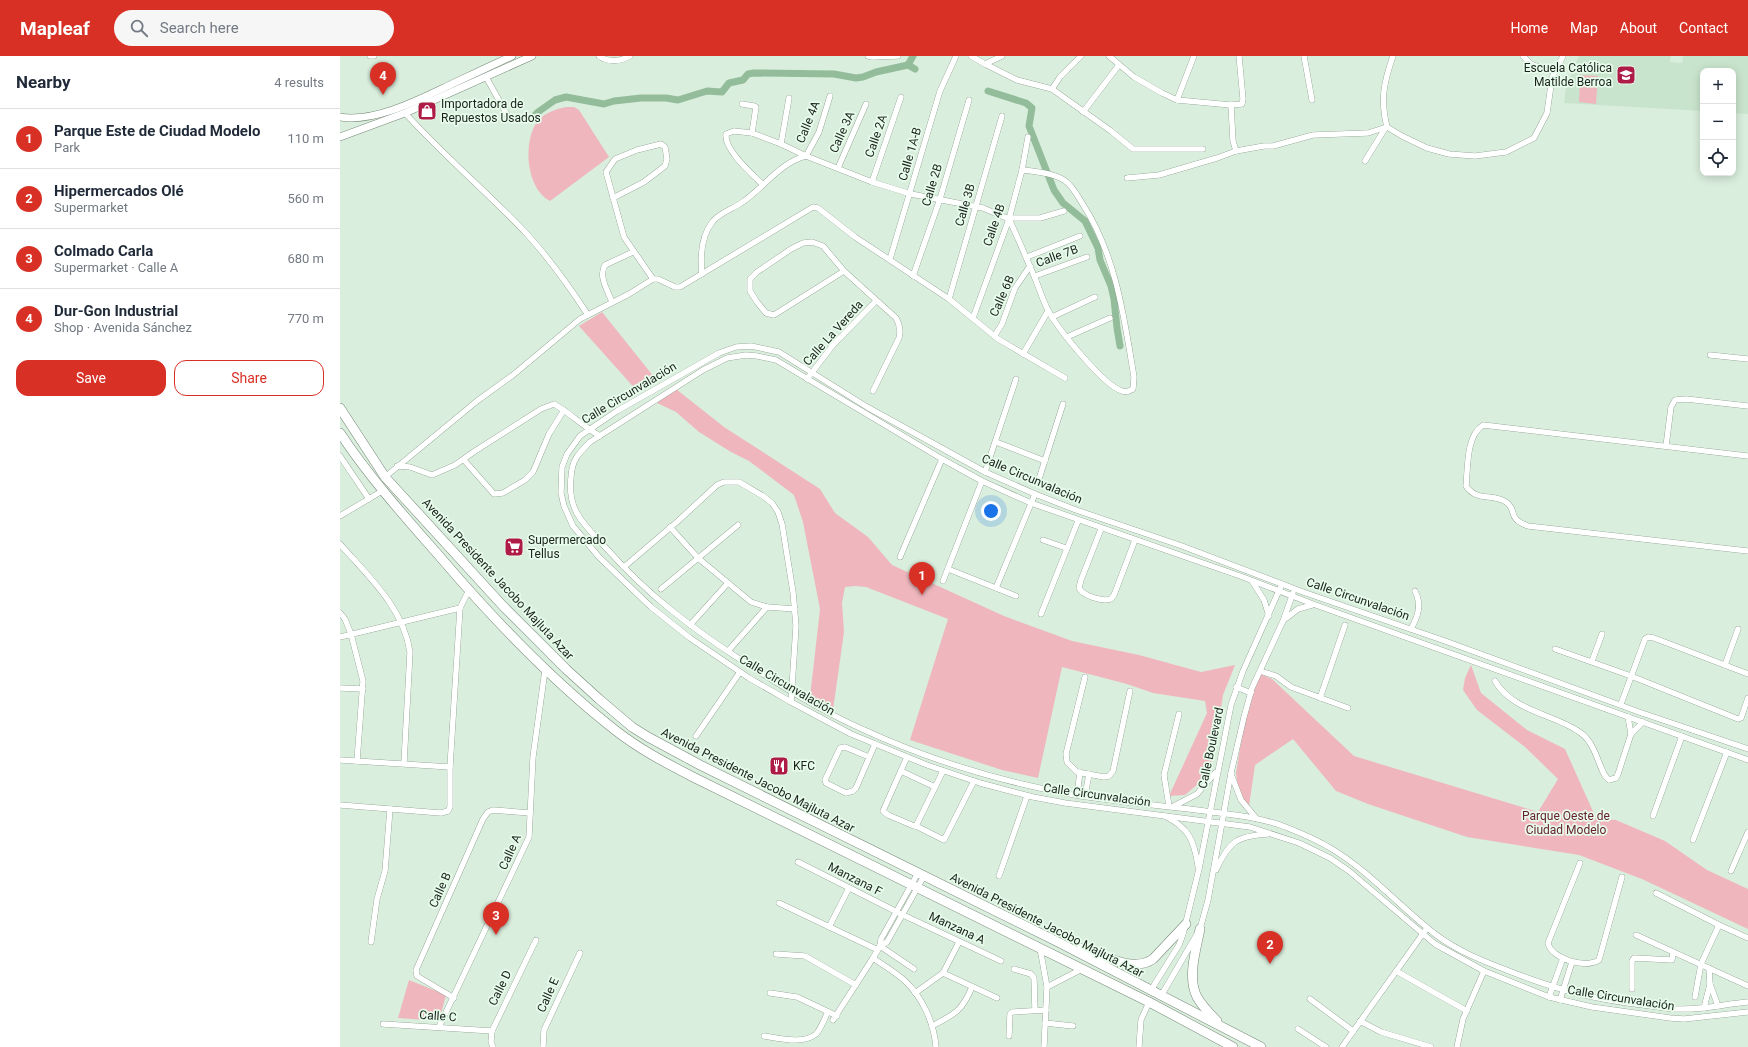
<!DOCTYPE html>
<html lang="en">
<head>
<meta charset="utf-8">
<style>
	:root { --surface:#fff; --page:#f6f6f7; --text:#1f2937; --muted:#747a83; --line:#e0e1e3; --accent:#d93025 }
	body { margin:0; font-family:Roboto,sans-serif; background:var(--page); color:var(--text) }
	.controls { position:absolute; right:12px; top:12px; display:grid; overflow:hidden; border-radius:8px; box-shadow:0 2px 10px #0003 }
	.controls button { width:36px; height:36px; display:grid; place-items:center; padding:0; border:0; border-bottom:1px solid var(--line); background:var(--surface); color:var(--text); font:20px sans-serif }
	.you { position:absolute; left:651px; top:455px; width:14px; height:14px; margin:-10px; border:3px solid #fff; border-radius:50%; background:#1a73e8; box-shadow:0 0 0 6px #1a73e833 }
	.badge { display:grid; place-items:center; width:26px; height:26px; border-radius:50%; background:var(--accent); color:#fff; font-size:13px; font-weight:700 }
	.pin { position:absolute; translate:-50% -33px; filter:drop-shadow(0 1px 2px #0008) }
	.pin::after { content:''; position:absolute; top:21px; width:14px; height:12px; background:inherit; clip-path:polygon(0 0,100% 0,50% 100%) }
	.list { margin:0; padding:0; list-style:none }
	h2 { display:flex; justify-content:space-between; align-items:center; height:52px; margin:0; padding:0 16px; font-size:17px }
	h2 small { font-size:13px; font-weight:400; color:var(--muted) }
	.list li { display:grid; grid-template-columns:26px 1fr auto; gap:12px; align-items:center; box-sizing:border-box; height:60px; padding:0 16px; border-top:1px solid var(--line) }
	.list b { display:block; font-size:15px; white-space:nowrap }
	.list p { margin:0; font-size:13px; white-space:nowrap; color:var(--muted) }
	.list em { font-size:13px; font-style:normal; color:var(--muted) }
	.actions { display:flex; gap:8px; padding:12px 16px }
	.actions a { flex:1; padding:9px 0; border:1px solid var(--accent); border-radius:12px; text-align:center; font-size:14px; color:var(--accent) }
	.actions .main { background:var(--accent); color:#fff }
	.icon { flex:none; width:22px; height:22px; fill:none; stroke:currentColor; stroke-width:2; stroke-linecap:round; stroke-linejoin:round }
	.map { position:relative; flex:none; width:1408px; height:991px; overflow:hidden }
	header { display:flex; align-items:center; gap:24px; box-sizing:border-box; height:56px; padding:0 20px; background:var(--accent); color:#fff }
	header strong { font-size:19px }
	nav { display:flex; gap:22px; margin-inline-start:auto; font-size:14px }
	.search { width:280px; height:36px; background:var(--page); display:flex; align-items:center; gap:10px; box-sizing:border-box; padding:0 14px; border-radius:22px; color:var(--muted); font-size:15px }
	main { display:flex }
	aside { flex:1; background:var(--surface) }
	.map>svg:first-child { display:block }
	.built { fill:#c9e4cd }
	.green { fill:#efb7bd }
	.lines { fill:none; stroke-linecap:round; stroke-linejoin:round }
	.canal { stroke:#93bd9a; stroke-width:7 }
	.minor-casing { stroke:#768878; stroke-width:6 }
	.tertiary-casing { stroke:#768878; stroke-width:8 }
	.primary-casing { stroke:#768878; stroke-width:10 }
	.minor { stroke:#fff; stroke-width:5.5 }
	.tertiary { stroke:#fff; stroke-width:7 }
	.primary { stroke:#fff; stroke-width:9 }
	.labels { text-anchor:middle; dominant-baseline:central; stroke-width:3.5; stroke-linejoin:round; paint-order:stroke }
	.poi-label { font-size:12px; fill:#1b221c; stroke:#e7fcea; text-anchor:start }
	.street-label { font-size:12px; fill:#1b221c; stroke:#e7fcea }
	.park-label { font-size:12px; fill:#672331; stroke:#e7fcea }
</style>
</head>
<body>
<header>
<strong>Mapleaf</strong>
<div class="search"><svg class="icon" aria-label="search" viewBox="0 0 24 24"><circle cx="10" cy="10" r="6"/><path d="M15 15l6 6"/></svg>Search here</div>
<nav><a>Home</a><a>Map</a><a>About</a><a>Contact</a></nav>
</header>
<main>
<aside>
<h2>Nearby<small>4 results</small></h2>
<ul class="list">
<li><span class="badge">1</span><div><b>Parque Este de Ciudad Modelo</b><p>Park</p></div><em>110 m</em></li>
<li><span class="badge">2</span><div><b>Hipermercados Olé</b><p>Supermarket</p></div><em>560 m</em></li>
<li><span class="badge">3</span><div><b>Colmado Carla</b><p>Supermarket · Calle A</p></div><em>680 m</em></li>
<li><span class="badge">4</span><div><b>Dur-Gon Industrial</b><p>Shop · Avenida Sánchez</p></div><em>770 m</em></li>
</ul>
<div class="actions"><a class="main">Save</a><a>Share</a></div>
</aside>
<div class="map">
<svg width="1408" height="991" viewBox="0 0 1408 991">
	<rect width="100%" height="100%" fill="#daeedd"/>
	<polygon class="built" points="1239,0 1331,0 1330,6 1342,7 1343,0 1408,0 1408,58 1393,57 1393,15 1363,15 1363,55 1224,47 1226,31"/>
	<g class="green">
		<polygon points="1240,19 1258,20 1256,48 1239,46"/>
		<path d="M226,51H234L239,54L269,101L210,145C187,133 183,91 195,69C201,58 215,53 226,51Z"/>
		<polygon points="262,256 318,326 298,336 239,270"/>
		<polygon points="336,333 384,371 480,433 495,457 528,481 552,509 664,560 732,585 799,599 861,616 895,609 883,639 873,703 858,728 845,739 829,740 867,657 865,645 813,637 787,628 722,611 698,722 662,714 570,684 608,563 526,531 515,530 505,531 502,547 504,576 493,654 470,641 480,553 463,466 454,439 409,405 391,396 359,376 336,356 317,347"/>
		<polygon points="1131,609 1141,637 1187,674 1225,693 1256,762 1276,764 1325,785 1367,814 1408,833 1408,873 1302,823 1239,799 1127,781 1028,748 996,735 953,683 915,709 909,750 899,740 896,717 905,662 918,617 932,623 1014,700 1198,756 1218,723 1185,691 1137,654 1123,634 1125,622"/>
		<polygon points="69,924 106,939 99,965 58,962"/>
	</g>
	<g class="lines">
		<g class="canal">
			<polyline points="573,0 568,9 575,13"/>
			<polyline points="648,35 686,47 692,52 689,70 714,134 723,147 745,165 758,192 760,204 771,230 774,243 777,272 780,290"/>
			<polyline points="192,62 198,56 215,44 226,41 264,48 274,45 301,42 326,42 338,44 367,35 382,36 389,27 403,24 408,18 414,17 494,18 516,22 523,21 536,16 568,9"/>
		</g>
		<defs>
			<g id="minor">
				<polyline points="30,0 34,0"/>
				<path d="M259,0C268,7 281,5 290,0"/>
				<polyline points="528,0 532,1 558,0"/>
				<polyline points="631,0 645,8 662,0"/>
				<polyline points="769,0 794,21 822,37 837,44 891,49 902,48 903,43 899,0"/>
				<polyline points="964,0 972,44"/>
				<path d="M1053,0C1044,26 1040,43 1047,71L1062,80L1087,92L1109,98L1135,100L1166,96L1194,82L1207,57L1212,22L1223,0"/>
				<polyline points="1183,0 1191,8 1214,16"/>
				<polyline points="645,8 677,24 712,33 771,75 793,93 863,93"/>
				<polyline points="146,21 170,64"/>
				<polyline points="712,33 720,21 741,0"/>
				<polyline points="837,44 854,0"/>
				<polyline points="402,48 414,50 416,51 412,77"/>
				<polyline points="891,49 893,85 896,95"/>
				<polyline points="743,56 779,9"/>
				<path d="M65,57C103,99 147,136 186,177C209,202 229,230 248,259"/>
				<polyline points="441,88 449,42"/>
				<polyline points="466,100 479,76 490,40"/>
				<polyline points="1025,105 1046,71"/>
				<polyline points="498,112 526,48"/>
				<polyline points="787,122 819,119 877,102 896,95 924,90 933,90 973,79 1028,77 1047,71"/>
				<polyline points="532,126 561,41"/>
				<path d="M423,129C412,118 384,94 386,78L394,75L412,77L441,88L466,100L532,126L571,138L643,152L669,163C678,182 686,201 694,220C699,231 702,243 708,254C717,272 764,330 782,335C787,337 789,335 793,333L794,321C784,261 776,199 742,147C737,139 732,129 724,124C715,118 693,115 682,114"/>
				<polyline points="273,142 304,126 325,110 327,103 325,91 321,88 297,94 275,103 266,116 284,181 313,223"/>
				<polyline points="670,162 700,162 724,155"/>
				<polyline points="687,201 740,180"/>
				<polyline points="550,203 600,35 616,0"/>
				<path d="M504,215L434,259L426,257L417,246L410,235V223L417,216L451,193L463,187L472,186L483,190L504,215L556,262C560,269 561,275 559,282L533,335"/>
				<path d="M362,218C360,200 361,180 373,165C381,156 395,152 404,145C424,131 441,106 466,100"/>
				<polyline points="573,220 600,143 629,44"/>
				<polyline points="695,220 747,201"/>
				<polyline points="609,243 662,60"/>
				<path d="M272,246C268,235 258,220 265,209L293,196"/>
				<polyline points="712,261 755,241"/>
				<polyline points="633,262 669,163 682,114 688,81"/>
				<polyline points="655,279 662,268 675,232 690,210"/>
				<polyline points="727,281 770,262"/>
				<polyline points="683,298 708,255"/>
				<polyline points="1370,299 1408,303"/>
				<polyline points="467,323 493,289 536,245"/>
				<polyline points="656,386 705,405"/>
				<polyline points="1326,390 1331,351 1335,344 1346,343 1408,350"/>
				<polyline points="0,400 29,443"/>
				<path d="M1408,400L1143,369C1126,380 1128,411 1126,430C1137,446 1152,437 1166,446C1178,454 1166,462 1188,470L1408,495"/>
				<polyline points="124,404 154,438 163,437 185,424 193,416 209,378 224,354"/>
				<path d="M57,410L70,411L92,419L115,409L135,395L201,353L214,348C230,357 244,371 260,380"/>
				<polyline points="645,416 676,323"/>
				<polyline points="45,421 137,345 173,319 240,263 289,238 313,223 318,223 335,231 340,231 473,151 478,152 515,181 609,243 658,283 725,322"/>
				<polyline points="698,426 723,348"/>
				<polyline points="0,460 42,435"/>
				<polyline points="330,471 358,502 411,546 427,551 455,553"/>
				<path d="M761,473L741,524L739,532C743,540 763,546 771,543L774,539L795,484"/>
				<polyline points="703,484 726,492"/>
				<path d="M0,488C29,521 63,551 70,596L64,707"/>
				<polyline points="560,501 602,403"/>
				<polyline points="284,511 338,465 377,429 384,426 399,426 423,440 432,447 438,456 442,468 453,536 456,570 451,646"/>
				<polyline points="608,513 676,540"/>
				<polyline points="603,525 642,425"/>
				<polyline points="912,525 924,544 929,560"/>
				<polyline points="656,532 695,438"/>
				<polyline points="321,533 398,469"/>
				<polyline points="0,557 5,563 11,578 23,625 17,705"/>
				<polyline points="701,558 738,465"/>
				<polyline points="945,563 958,553 972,549"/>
				<polyline points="350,569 388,527"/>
				<path d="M1071,573C1078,560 1082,549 1075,535"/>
				<polyline points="0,581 120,552"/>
				<polyline points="1215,593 1291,620 1398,663 1401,662 1408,642"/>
				<polyline points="388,595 427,551"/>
				<polyline points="1252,605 1262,578"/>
				<polyline points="1385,609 1398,573"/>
				<polyline points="920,615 936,620 951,631 1008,652"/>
				<polyline points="745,621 726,698 727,706 737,716 764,721 769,720 773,715 790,635"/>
				<path d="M1155,625C1173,656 1215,658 1241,677C1258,690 1259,717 1269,724L1276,722L1278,718L1291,678L1288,661"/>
				<polyline points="896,631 911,637"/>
				<polyline points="0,632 23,633"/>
				<polyline points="980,642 1005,569"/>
				<polyline points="1281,648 1305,583 1308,581 1314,582 1408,618"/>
				<polyline points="1291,678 1303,666"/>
				<polyline points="356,680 400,616"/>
				<polyline points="1408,693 1299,656 1105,585 963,536 842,490 736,454 695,438 645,416 527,351 439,296 411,290 396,291 379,297 277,355 240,380 227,398 222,411 221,437 224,450 233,470 259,501 311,551 350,582 409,622 451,646 511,678 587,709 640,727 693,741 725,747 910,771 959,787 990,802 1009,815 1095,888 1144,915 1209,941 1252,951 1330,962 1344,963 1408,956"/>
				<polyline points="529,701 505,691 500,692 485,724 486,727 506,737 513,735 516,732 535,688"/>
				<polyline points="567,701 543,755 548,759 574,770 576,770 603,715"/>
				<polyline points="0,704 110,711"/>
				<path d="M1408,704L973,548L903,521L691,447L642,425L602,403L436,304L417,300L406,299L387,302L363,314L250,386C238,398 232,404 231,421C227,456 245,469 267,493C307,538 350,571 401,604C440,629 479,654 522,673C589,704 662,726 735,739C783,747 832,750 880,757C903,760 926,763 948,772C963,778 979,785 992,793C1030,816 1060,851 1095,878C1117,895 1143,905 1169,915C1219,935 1258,944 1311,950C1320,951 1329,953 1339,953C1362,954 1385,948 1408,946"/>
				<polyline points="561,715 595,731"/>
				<polyline points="891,718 901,744 916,762"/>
				<polyline points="737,739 740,716"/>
				<polyline points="745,740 749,718"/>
				<polyline points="0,749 101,757 108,755 110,751 110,711 120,552 129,534"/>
				<polyline points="829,750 824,719 839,658"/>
				<polyline points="834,750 857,738 875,717"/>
				<path d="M825,760C849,772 854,784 858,810"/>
				<polyline points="1313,760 1342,680"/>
				<polyline points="576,770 604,784 634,725"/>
				<polyline points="1353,784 1387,696"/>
				<polyline points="458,806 563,859 661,905"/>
				<path d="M1240,807L1208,887C1211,903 1246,913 1259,904L1282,821"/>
				<path d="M876,814C889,785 897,780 928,778"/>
				<polyline points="1391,815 1408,776"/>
				<polyline points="659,820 687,740"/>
				<polyline points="1316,837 1379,869 1408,882"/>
				<polyline points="439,847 538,894"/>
				<polyline points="489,871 509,832"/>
				<polyline points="1296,879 1408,930"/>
				<polyline points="31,886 37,843 45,815 50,753"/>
				<polyline points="540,890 547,886 584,820"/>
				<polyline points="540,890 574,913"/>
				<polyline points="700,892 707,931 704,991"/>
				<polyline points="436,898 465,900 516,929"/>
				<path d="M533,902C543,909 555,916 564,924C582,940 594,967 596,991"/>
				<polyline points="674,913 691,918 694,922 695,954"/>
				<polyline points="1056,915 1127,955"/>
				<polyline points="603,917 657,942"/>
				<polyline points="1370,928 1378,950"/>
				<polyline points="707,931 742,913"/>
				<polyline points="1292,933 1292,905 1294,902 1332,904 1333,896"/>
				<polyline points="811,934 839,889 843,878 859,813 891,649 903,615 942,528"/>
				<polyline points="430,937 457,941 497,960"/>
				<polyline points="575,937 603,917 619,886"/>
				<polyline points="821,940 860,873 868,844 891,717 904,661 912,632 943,565 953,537"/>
				<polyline points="1209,941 1223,902"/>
				<polyline points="1355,941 1361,908 1379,869"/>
				<polyline points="114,942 77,920 76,914 143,763 148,756 153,754 190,757"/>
				<polyline points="970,943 1013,975"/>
				<polyline points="1220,944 1232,906"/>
				<polyline points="1364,952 1370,928 1369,912"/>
				<polyline points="493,964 533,902 540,890 541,883 578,817"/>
				<polyline points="1020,965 1041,976 1091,991"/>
				<polyline points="705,967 733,970"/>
				<polyline points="43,968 152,975"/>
				<path d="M592,970C615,958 622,955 632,931"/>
				<polyline points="99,971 189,781 193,701 205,614"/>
				<polyline points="958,973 986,991"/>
				<path d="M424,980C438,982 463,989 476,978C481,973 484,963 488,956"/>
				<polyline points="669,980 670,958 672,956 706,954"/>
				<polyline points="153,991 151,986 152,975 196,884"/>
				<polyline points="203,991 204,974 240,897"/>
				<polyline points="799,991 801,964 809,946"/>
				<polyline points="1002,991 1087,872"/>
				<polyline points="1117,991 1123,963 1144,915"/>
			</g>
			<g id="tertiary">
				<path d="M0,61C36,67 82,42 114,27C133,18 153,9 172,0"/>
				<polyline points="0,81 65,57 192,0"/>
			</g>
			<g id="primary">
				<polyline points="0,352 45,421 163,550 226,613 259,643 292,671 308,681 360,709 718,886 921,991"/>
				<path d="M0,377C30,422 65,461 101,502C154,564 211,624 275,674C299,693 326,707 353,721L809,946L893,991"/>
				<path d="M860,873C856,894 847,921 857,941C862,950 870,958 877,965"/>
				<path d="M741,892C762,899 793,917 813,903L846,868"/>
			</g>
		</defs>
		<use href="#minor" class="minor-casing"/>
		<use href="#tertiary" class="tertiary-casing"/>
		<use href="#primary" class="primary-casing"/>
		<use href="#minor" class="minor"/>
		<use href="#tertiary" class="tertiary"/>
		<use href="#primary" class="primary"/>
	</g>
	<defs>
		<symbol id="school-square" viewBox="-11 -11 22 22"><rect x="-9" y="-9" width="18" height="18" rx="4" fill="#ae1b46" stroke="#e7fcea"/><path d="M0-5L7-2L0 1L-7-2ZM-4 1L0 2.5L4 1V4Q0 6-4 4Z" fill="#fff"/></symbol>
		<symbol id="shop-square" viewBox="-11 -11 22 22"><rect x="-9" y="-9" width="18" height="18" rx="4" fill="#ae1b46" stroke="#e7fcea"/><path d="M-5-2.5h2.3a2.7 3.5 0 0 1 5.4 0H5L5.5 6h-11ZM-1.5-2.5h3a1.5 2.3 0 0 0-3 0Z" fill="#fff"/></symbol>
		<symbol id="supermarket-square" viewBox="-11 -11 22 22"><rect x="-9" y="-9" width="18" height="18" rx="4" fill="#ae1b46" stroke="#e7fcea"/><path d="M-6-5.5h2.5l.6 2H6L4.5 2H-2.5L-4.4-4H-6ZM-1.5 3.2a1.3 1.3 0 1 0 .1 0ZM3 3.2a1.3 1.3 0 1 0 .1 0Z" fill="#fff"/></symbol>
		<symbol id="restaurant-square" viewBox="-11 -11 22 22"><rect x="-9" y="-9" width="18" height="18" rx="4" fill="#ae1b46" stroke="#e7fcea"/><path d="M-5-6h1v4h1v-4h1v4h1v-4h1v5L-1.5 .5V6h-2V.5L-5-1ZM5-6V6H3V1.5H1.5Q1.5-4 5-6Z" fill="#fff"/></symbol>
	</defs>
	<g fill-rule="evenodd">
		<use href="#school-square" x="1275" y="8" width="22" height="22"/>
		<use href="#shop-square" x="76" y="44" width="22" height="22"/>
		<use href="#supermarket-square" x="163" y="480" width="22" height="22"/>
		<use href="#restaurant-square" x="428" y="699" width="22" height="22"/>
	</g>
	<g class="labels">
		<g class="poi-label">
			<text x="1272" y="12" text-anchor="end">Escuela Católica<tspan x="1272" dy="14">Matilde Berroa</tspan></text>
			<text x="101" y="48">Importadora de<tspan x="101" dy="14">Repuestos Usados</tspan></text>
			<text x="188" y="484">Supermercado<tspan x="188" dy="14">Tellus</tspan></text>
			<text x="453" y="710">KFC</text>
		</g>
		<g class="street-label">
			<text transform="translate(468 66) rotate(-68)">Calle 4A</text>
			<text transform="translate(502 76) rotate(-66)">Calle 3A</text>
			<text transform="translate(536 80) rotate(-71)">Calle 2A</text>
			<text transform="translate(570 98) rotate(-74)">Calle 1A-B</text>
			<text transform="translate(592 129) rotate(-73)">Calle 2B</text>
			<text transform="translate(625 149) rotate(-74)">Calle 3B</text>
			<text transform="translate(654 169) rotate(-71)">Calle 4B</text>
			<text transform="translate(717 200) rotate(-20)">Calle 7B</text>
			<text transform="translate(662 240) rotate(-66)">Calle 6B</text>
			<text transform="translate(493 277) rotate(-48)">Calle La Vereda</text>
			<text transform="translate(289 337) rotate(-31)">Calle Circunvalación</text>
			<text transform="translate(692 423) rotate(23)">Calle Circunvalación</text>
			<text transform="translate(158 523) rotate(47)">Avenida Presidente Jacobo Majluta Azar</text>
			<text transform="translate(1018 543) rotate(19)">Calle Circunvalación</text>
			<text transform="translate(447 629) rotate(30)">Calle Circunvalación</text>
			<text transform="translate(871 692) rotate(-78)">Calle Boulevard</text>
			<text transform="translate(418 724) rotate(27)">Avenida Presidente Jacobo Majluta Azar</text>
			<text transform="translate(757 739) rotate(8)">Calle Circunvalación</text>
			<text transform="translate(170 796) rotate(-66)">Calle A</text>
			<text transform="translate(515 823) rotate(27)">Manzana F</text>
			<text transform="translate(100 834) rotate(-66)">Calle B</text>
			<text transform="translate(707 869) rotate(27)">Avenida Presidente Jacobo Majluta Azar</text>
			<text transform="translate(617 872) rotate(25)">Manzana A</text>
			<text transform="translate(160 932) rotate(-64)">Calle D</text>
			<text transform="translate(208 939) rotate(-66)">Calle E</text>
			<text transform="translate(1281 942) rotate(9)">Calle Circunvalación</text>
			<text transform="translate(98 960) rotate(4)">Calle C</text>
		</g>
		<g class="park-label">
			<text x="1226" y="760">Parque Oeste de<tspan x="1226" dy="14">Ciudad Modelo</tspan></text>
		</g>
	</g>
</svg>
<div class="controls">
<button>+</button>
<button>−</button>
<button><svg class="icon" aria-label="locate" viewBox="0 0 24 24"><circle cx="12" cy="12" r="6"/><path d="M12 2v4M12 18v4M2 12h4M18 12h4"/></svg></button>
</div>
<div class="you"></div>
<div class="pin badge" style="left:582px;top:539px">1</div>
<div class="pin badge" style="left:930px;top:908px">2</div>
<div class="pin badge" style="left:156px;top:879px">3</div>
<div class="pin badge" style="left:43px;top:39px">4</div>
</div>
</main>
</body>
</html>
